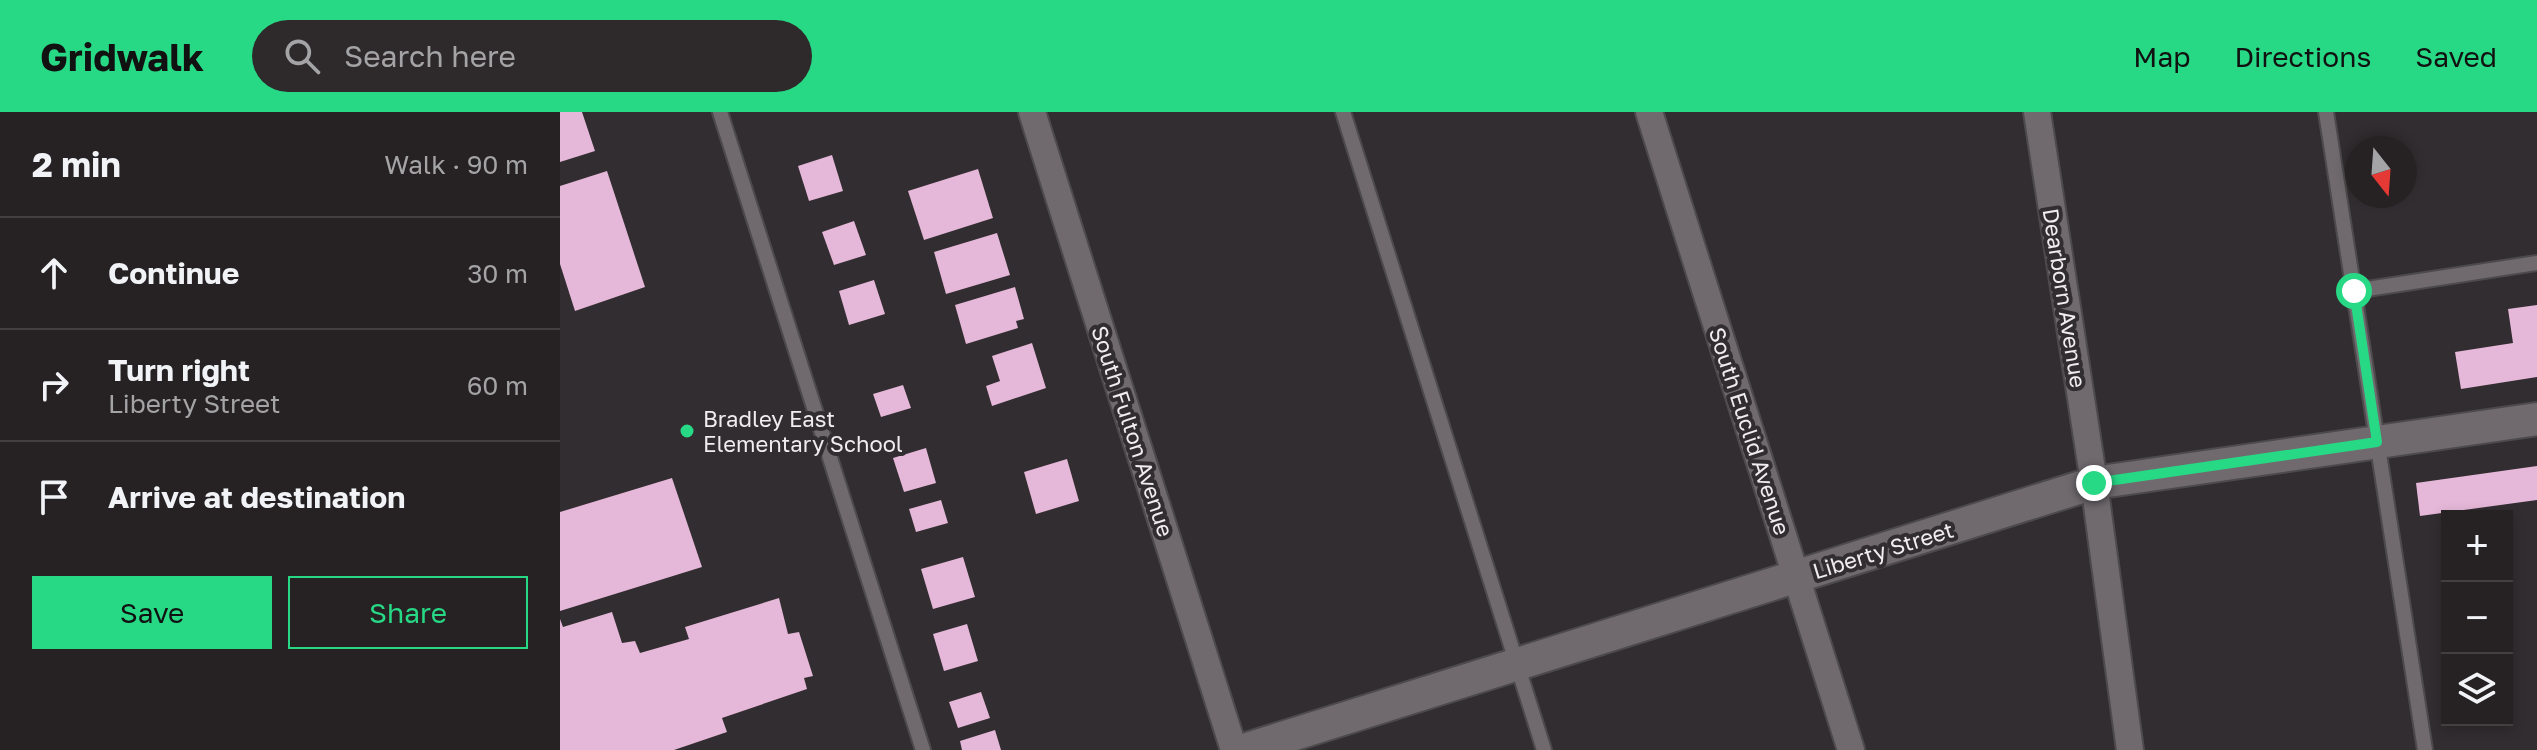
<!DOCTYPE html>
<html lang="en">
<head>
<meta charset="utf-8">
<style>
	:root { --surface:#262224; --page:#2e2a2c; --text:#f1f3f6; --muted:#a4a4a6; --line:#423f41; --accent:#27d885 }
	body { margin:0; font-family:"Golos Text",sans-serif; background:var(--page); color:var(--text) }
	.controls { position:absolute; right:24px; bottom:24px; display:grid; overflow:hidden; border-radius:0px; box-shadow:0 4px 12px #0003 }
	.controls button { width:72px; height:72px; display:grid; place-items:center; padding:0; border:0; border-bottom:2px solid var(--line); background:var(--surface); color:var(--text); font:40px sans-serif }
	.compass { position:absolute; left:1785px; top:24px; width:72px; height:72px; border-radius:50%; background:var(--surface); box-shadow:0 4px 12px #0003; rotate:163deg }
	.stop { position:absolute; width:24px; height:24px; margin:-18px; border:6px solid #27d885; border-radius:50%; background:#fff }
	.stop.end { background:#27d885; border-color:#fff; box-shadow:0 2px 8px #0008 }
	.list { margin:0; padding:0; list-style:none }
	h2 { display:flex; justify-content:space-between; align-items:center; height:104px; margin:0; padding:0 32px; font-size:34px }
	h2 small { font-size:26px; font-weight:400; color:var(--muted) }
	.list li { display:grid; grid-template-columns:52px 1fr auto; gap:24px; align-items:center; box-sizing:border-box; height:112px; padding:0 32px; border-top:2px solid var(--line) }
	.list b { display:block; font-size:30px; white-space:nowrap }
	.list p { margin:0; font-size:26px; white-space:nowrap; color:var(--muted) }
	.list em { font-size:26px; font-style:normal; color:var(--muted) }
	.actions { display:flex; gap:16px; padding:24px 32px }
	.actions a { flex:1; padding:18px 0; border:2px solid var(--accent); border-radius:0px; text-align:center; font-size:28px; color:var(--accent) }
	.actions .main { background:var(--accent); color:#111 }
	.icon { flex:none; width:44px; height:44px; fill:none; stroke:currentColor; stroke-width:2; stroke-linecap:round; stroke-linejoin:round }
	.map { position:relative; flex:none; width:1977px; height:638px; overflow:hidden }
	header { display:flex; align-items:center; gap:48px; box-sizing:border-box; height:112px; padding:0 40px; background:var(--accent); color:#111 }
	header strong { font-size:38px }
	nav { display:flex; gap:44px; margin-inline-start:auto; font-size:28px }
	.search { width:560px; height:72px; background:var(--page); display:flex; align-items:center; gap:20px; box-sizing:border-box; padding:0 28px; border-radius:44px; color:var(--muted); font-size:30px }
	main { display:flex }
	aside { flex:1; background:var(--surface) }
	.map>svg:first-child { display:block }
	.building { fill:#e5b7d8 }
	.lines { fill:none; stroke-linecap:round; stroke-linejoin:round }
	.service-casing { stroke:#4d4a4c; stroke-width:18 }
	.minor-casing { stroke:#4d4a4c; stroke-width:30 }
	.tertiary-casing { stroke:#4d4a4c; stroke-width:36 }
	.service { stroke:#706a6e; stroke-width:14 }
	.minor { stroke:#706a6e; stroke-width:26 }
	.tertiary { stroke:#706a6e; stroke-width:32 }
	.route { stroke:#27d885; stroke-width:10 }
	.poi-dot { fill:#27d885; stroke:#322d30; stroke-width:3 }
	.labels { text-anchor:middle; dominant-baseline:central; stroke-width:8; stroke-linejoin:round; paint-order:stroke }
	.street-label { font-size:22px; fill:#f0edef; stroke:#322d30 }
	.poi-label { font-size:22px; fill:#f0edef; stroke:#322d30; text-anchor:start }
</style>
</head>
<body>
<header>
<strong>Gridwalk</strong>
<div class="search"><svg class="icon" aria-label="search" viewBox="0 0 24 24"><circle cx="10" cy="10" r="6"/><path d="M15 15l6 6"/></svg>Search here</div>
<nav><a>Map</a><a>Directions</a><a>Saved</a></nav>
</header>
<main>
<aside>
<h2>2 min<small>Walk · 90 m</small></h2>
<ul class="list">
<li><svg class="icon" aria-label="ahead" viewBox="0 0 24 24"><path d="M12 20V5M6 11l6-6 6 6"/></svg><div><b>Continue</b></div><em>30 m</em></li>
<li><svg class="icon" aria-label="right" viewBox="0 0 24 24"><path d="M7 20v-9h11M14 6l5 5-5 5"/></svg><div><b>Turn right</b><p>Liberty Street</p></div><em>60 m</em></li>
<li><svg class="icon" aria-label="arrive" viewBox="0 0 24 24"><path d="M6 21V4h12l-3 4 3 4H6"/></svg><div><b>Arrive at destination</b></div></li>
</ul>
<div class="actions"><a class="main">Save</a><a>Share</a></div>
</aside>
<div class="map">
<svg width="1977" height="638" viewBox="0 0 1977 638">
	<rect width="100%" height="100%" fill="#322d30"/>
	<g class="building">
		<polygon points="0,0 22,0 35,39 0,50"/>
		<polygon points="272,43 283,79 249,89 238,54"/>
		<polygon points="418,57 433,106 364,128 348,79"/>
		<polygon points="47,59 85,175 15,199 0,152 0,74"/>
		<polygon points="294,109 306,143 274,153 262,120"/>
		<polygon points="437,121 450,163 386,182 374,140"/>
		<polygon points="314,168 325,202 289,213 279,179"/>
		<polygon points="455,175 464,207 456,209 458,216 406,232 395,193"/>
		<polygon points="1977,193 1977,265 1901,277 1895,240 1953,231 1948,197"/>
		<polygon points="472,231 486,276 432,294 426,274 440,269 432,244"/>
		<polygon points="343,273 351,296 321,305 313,282"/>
		<polygon points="366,336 376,371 344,380 333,346"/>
		<polygon points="507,347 519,389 476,402 464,360"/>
		<polygon points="1977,354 1977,388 1860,404 1856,371"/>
		<polygon points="112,366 142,455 0,499 0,400"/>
		<polygon points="381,388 388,411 356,420 349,397"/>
		<polygon points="403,445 415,485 373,497 361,457"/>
		<polygon points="219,486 228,522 239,520 253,564 244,566 247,577 162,606 167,620 114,638 0,638 0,507 3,515 52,500 62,531 75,529 80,541 129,527 125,515"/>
		<polygon points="407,512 418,549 384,559 373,522"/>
		<polygon points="421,580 430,606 398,616 389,590"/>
		<polygon points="435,618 441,638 402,638 400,629"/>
	</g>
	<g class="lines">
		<defs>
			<g id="service">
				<polyline points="160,0 363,638"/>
				<polyline points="783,0 984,638"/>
				<polyline points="1766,0 1865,638"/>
				<polyline points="1794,179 1977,151"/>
			</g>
			<g id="minor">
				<polyline points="472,0 674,638"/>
				<polyline points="1089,0 1291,638"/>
				<polyline points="1477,0 1534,371 1570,638"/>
			</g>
			<polyline id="tertiary" points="684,638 1534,371 1977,307"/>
		</defs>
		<use href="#service" class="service-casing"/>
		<use href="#minor" class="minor-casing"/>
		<use href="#tertiary" class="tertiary-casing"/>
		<use href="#service" class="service"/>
		<use href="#minor" class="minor"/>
		<use href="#tertiary" class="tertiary"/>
	</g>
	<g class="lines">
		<polyline class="route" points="1534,371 1817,330 1794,179"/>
	</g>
	<circle class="poi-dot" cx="127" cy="319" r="8"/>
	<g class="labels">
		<g class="street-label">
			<text transform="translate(1505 186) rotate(81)">Dearborn Avenue</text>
			<text transform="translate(573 319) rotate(72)">South Fulton Avenue</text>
			<text transform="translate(1190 319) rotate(72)">South Euclid Avenue</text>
			<text transform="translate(1323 438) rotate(-17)">Liberty Street</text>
		</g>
		<g class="poi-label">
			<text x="143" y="306">Bradley East<tspan x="143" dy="25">Elementary School</tspan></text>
		</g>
	</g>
</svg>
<div class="controls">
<button>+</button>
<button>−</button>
<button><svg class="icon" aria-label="layers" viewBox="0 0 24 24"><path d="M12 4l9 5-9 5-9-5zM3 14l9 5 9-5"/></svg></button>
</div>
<svg class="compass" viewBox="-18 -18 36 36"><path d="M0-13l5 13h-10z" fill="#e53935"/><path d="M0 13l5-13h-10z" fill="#a4a4a6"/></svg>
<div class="stop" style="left:1794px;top:179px"></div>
<div class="stop end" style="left:1534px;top:371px"></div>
</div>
</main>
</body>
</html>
